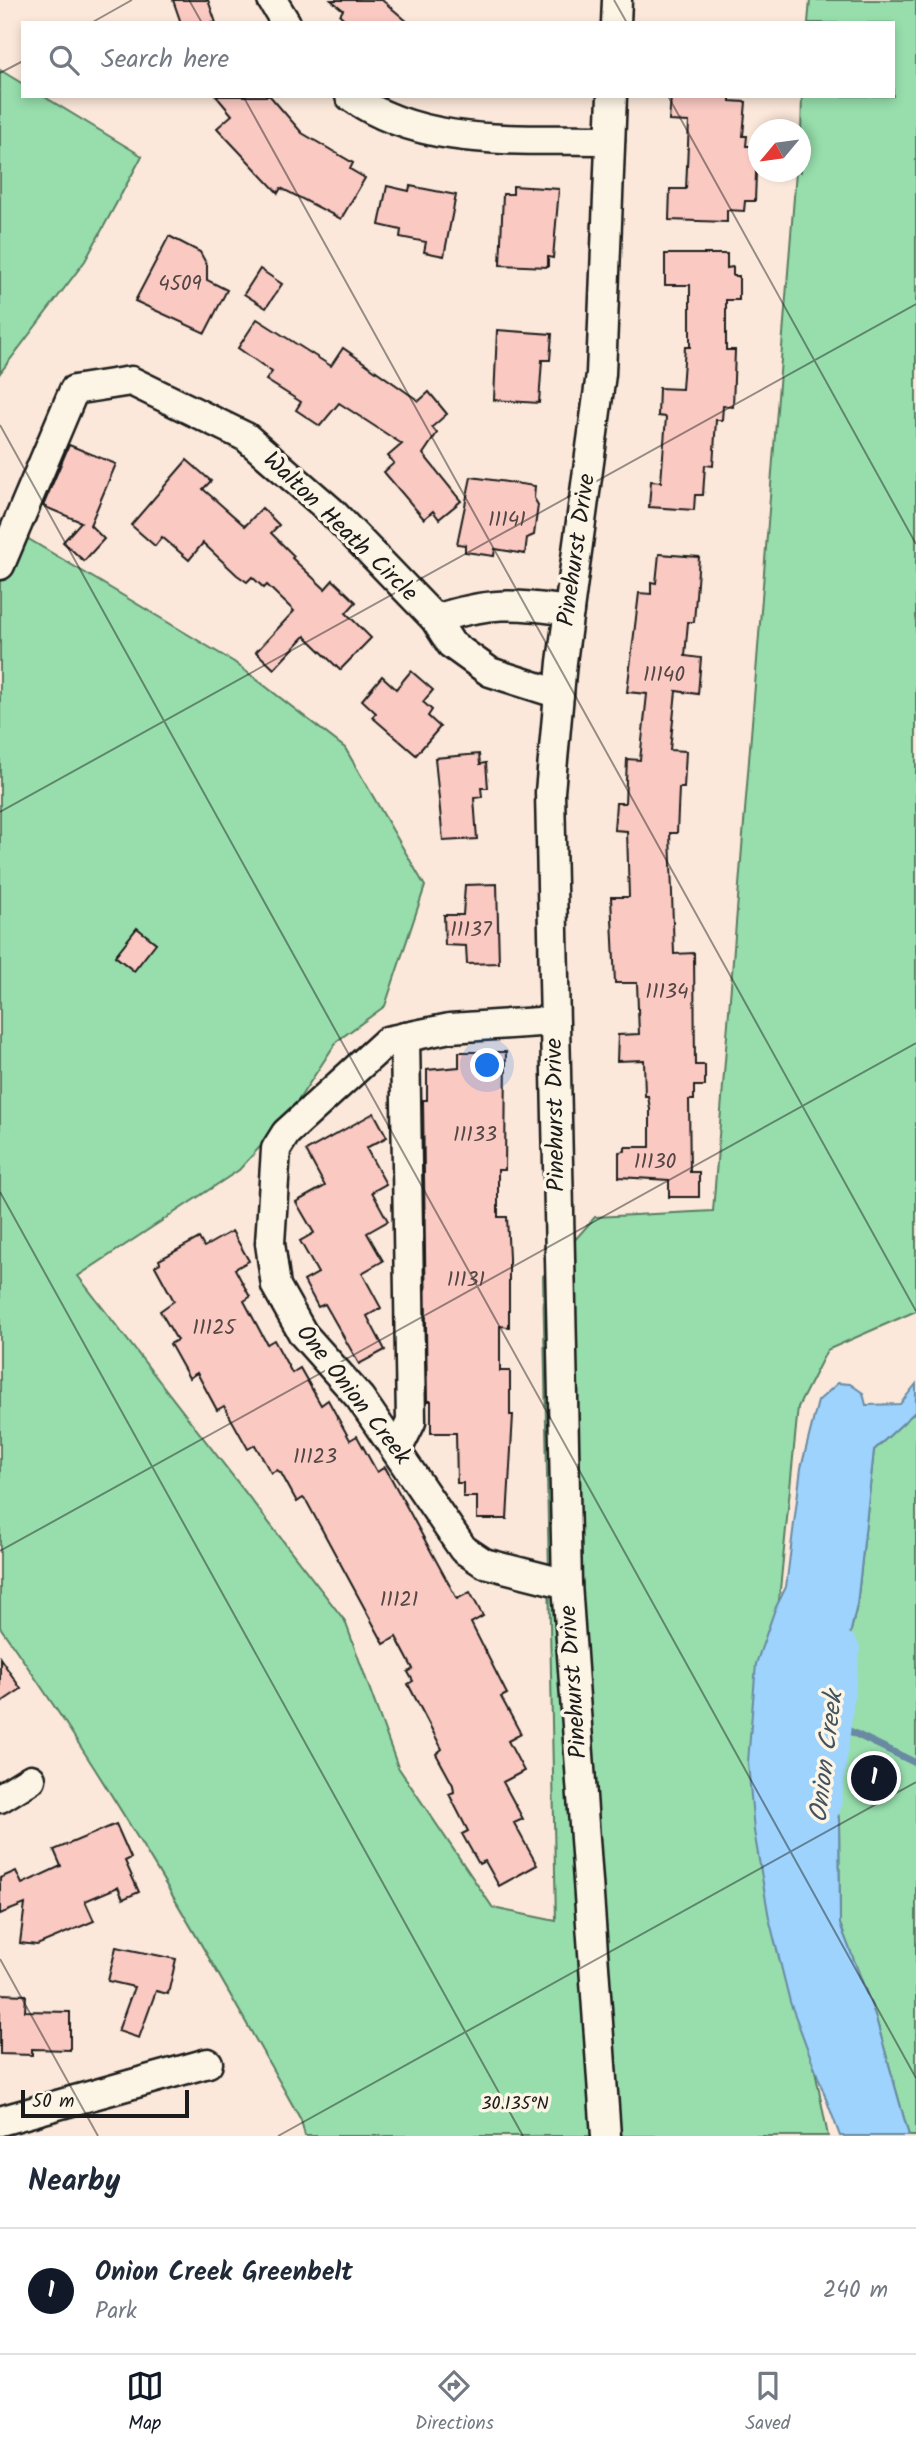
<!DOCTYPE html>
<html lang="en">
<head>
<meta charset="utf-8">
<style>
	:root { --surface:#fff; --page:#f6f6f7; --text:#1f2937; --muted:#747a83; --line:#e0e1e3; --accent:#111827 }
	body { margin:0; font-family:Kalam,sans-serif; background:var(--page); color:var(--text) }
	.compass { position:absolute; left:748px; top:119px; width:63px; height:63px; border-radius:50%; background:var(--surface); box-shadow:0 4px 10px #0003; rotate:241deg }
	.scale { position:absolute; left:21px; bottom:18px; width:168px; box-sizing:border-box; padding-left:7px; border:4px solid #1c1c1c; border-top:0; font-size:19px; line-height:24px; white-space:nowrap; color:#1c1c1c; -webkit-text-stroke:5px #fcf5e5; paint-order:stroke }
	.you { position:absolute; left:488px; top:1066px; width:24px; height:24px; margin:-18px; border:5px solid #fff; border-radius:50%; background:#1a73e8; box-shadow:0 0 0 10px #1a73e833 }
	.badge { display:grid; place-items:center; width:46px; height:46px; border-radius:50%; background:var(--accent); color:#fff; font-size:23px; font-weight:700 }
	.pin { position:absolute; translate:-50% -50%; border:4px solid #fff; box-shadow:0 2px 7px #0006 }
	.list { margin:0; padding:0; list-style:none }
	h2 { display:flex; justify-content:space-between; align-items:center; height:91px; margin:0; padding:0 28px; font-size:30px }
	h2 small { font-size:23px; font-weight:400; color:var(--muted) }
	.list li { display:grid; grid-template-columns:46px 1fr auto; gap:21px; align-items:center; box-sizing:border-box; height:126px; padding:0 28px; border-top:2px solid var(--line) }
	.list b { display:block; font-size:26px; white-space:nowrap }
	.list p { margin:0; font-size:23px; white-space:nowrap; color:var(--muted) }
	.list em { font-size:23px; font-style:normal; color:var(--muted) }
	.icon { flex:none; width:38px; height:38px; fill:none; stroke:currentColor; stroke-width:2; stroke-linecap:round; stroke-linejoin:round }
	.map { position:relative; flex:none; width:916px; height:2136px; overflow:hidden }
	.search { position:absolute; background:var(--surface); box-shadow:0 4px 10px #0003; left:21px; right:21px; top:21px; height:77px; display:flex; align-items:center; gap:18px; box-sizing:border-box; padding:0 24px; border-radius:0px; color:var(--muted); font-size:26px }
	.sheet { height:217px; background:var(--surface) }
	nav { display:flex; justify-content:space-around; align-items:center; box-sizing:border-box; height:98px; border-top:2px solid var(--line); background:var(--surface); font-size:19px; color:var(--muted) }
	nav a { display:grid; justify-items:center; gap:4px }
	nav .on { color:var(--accent) }
	.map>svg:first-child { display:block }
	.green { fill:#97deac; stroke:#5a7d64; stroke-width:2 }
	.water { fill:#9dd3fc; stroke:#698aa2; stroke-width:2 }
	.lines { fill:none; stroke-linecap:round; stroke-linejoin:round }
	.stream { stroke:#698aa2; stroke-width:7 }
	.river { stroke:#9dd3fc; stroke-width:40 }
	.building { fill:#f9c9c2; stroke:#1c1c1c; stroke-width:2 }
	.minor-casing { stroke:#1c1c1c; stroke-width:33 }
	.minor { stroke:#fcf5e5; stroke-width:28 }
	.ticks { fill:none; stroke:#1c1c1c; stroke-width:2; stroke-opacity:0.45 }
	.labels { text-anchor:middle; dominant-baseline:central; stroke-width:7; stroke-linejoin:round; paint-order:stroke }
	.number-label { font-size:21px; fill:#534746 }
	.street-label { font-size:24px; fill:#1c1c1c; stroke:#fcf5e5 }
	.water-label { font-size:26px; font-style:italic; fill:#43535f; stroke:#fcf5e5 }
	.ticks-label { font-size:18px; text-anchor:middle; fill:#1c1c1c; stroke:#fcf5e5; stroke-width:7; stroke-linejoin:round; paint-order:stroke }
</style>
</head>
<body>
<div class="map">
<svg width="916" height="2136" viewBox="0 0 916 2136">
	<rect width="100%" height="100%" fill="#fbe8da"/>
	<filter id="ink" filterUnits="userSpaceOnUse"><feTurbulence type="fractalNoise" baseFrequency=".0143" numOctaves="2"/><feDisplacementMap in="SourceGraphic" scale="14" xChannelSelector="R" yChannelSelector="G"/><feConvolveMatrix kernelMatrix="1 2 1 2 8 2 1 2 1" color-interpolation-filters="sRGB"/></filter>
	<g filter="url(#ink)">
		<g class="green">
			<path d="M810,0H916V1311L827,1350L798,1407L760,1793L828,2136H305L301,2120C207,1952 111,1784 0,1627V522L234,662L345,748L425,886L385,1006L337,1041L288,1116L239,1170L78,1276L345,1621L398,1767L493,1908L556,1921L543,1276L595,1217L713,1211L796,172H800L802,96H893V23H808Z"/>
			<polygon points="0,70 23,84 23,96 43,96 142,156 85,261 0,373"/>
			<polygon points="916,1411 916,2136 909,2136 875,2015 840,1924 839,1820 826,1736 857,1605 874,1450"/>
		</g>
		<polygon class="water" points="838,1383 850,1384 863,1393 866,1405 900,1404 916,1384 916,1411 874,1450 857,1605 826,1736 839,1820 840,1924 875,2015 909,2136 840,2136 790,2002 769,1918 754,1831 748,1762 756,1664 775,1609 786,1587 801,1468 818,1401"/>
		<g class="lines">
			<polyline class="stream" points="831,1722 916,1763"/>
			<polyline class="river" points="821,1805 840,1651"/>
		</g>
		<g class="building">
			<polygon points="173,0 208,0 216,23 181,23"/>
			<polygon points="331,0 382,0 409,23 349,23 340,15 343,10"/>
			<polygon points="216,96 270,96 302,133 353,163 350,169 365,178 341,219 281,188 278,193 217,128 232,115"/>
			<polygon points="699,96 730,96 730,101 746,102 743,136 747,136 746,146 757,146 755,201 745,201 744,211 727,210 727,222 669,220 670,189 686,189 689,122 669,121 671,97"/>
			<polygon points="387,186 409,191 410,186 456,195 444,256 424,252 426,242 400,237 401,230 379,225"/>
			<polygon points="513,186 559,189 553,258 548,257 548,267 500,265 503,194 513,194"/>
			<polygon points="169,236 200,252 207,265 207,280 227,290 205,333 135,301"/>
			<polygon points="665,254 727,254 727,268 733,267 733,276 739,276 739,300 726,300 726,350 735,350 733,407 723,406 722,420 716,420 713,466 705,465 703,495 695,495 694,510 649,507 651,481 661,482 666,417 658,416 659,388 682,389 685,347 690,347 690,285 665,285"/>
			<polygon points="260,269 282,284 266,308 244,294"/>
			<polygon points="257,319 331,366 343,348 419,401 429,392 447,414 432,427 437,433 423,454 461,501 439,519 433,511 424,519 384,472 394,463 388,456 402,444 339,403 320,426 296,410 301,402 266,380 272,372 238,348"/>
			<polygon points="497,330 552,334 550,360 542,360 539,403 494,400"/>
			<polygon points="69,445 116,464 90,525 104,539 84,561 63,542 81,522 43,506"/>
			<polygon points="187,460 211,481 203,489 245,526 262,508 279,525 271,533 294,556 292,558 325,589 333,580 356,602 346,613 371,638 340,670 305,636 274,669 256,652 294,611 267,585 264,588 252,577 247,582 237,575 203,543 189,560 162,537 155,546 131,525"/>
			<polygon points="471,477 535,486 534,498 538,505 534,535 527,538 525,554 495,549 494,556 465,552 465,545 457,544"/>
			<polygon points="659,554 699,557 694,622 688,622 685,656 701,658 698,694 676,691 670,750 686,751 684,788 679,788 677,833 670,833 674,954 694,953 695,1065 705,1065 705,1086 694,1086 694,1100 689,1100 690,1172 699,1172 699,1197 669,1197 669,1180 619,1177 619,1152 625,1151 625,1147 650,1147 650,1109 648,1096 645,1096 644,1060 617,1061 618,1035 639,1034 637,983 615,983 611,897 629,897 627,831 614,830 616,803 625,803 627,759 640,760 647,694 627,692 639,593 651,594 651,582 656,583"/>
			<polygon points="411,671 433,690 423,702 432,710 428,716 440,727 416,755 372,717 376,713 362,700 382,676 396,689"/>
			<polygon points="479,754 480,764 486,763 488,788 481,788 482,797 474,798 477,839 443,841 435,758"/>
			<polygon points="497,884 499,963 467,964 466,946 445,945 444,915 463,915 465,885"/>
			<polygon points="137,928 156,943 134,971 115,956"/>
			<polygon points="459,1052 506,1052 505,1170 498,1170 498,1217 507,1217 509,1258 509,1327 500,1326 500,1371 510,1371 510,1415 513,1415 507,1519 477,1519 477,1497 463,1497 463,1483 457,1483 456,1433 431,1433 431,1401 427,1401 423,1100 427,1100 427,1070 459,1067"/>
			<polygon points="374,1113 387,1137 366,1148 386,1184 372,1192 388,1221 367,1233 383,1261 362,1273 381,1308 367,1316 385,1350 359,1364 325,1304 318,1307 304,1281 318,1273 300,1241 314,1233 296,1202 325,1186 306,1151"/>
			<polygon points="232,1231 249,1261 235,1269 250,1297 244,1301 267,1344 274,1340 292,1373 300,1368 321,1405 328,1400 350,1440 357,1436 377,1472 385,1467 457,1599 470,1592 483,1616 471,1623 507,1694 501,1697 521,1734 508,1741 524,1771 503,1782 523,1819 514,1823 537,1865 499,1886 485,1861 479,1864 462,1834 468,1831 449,1794 454,1792 453,1785 436,1754 442,1749 408,1684 413,1681 408,1672 413,1669 396,1637 384,1644 307,1502 303,1498 297,1502 281,1473 277,1470 271,1473 255,1445 248,1449 224,1406 217,1410 197,1373 189,1378 170,1344 177,1340 160,1311 174,1301 155,1266 160,1263 159,1260 199,1238 204,1247"/>
			<polygon points="0,1658 21,1689 0,1703"/>
			<polygon points="116,1824 131,1858 125,1861 139,1892 123,1899 118,1887 85,1901 94,1921 37,1945 20,1943 25,1904 0,1914 0,1878 16,1871 22,1884 61,1866 54,1850"/>
			<polygon points="116,1947 176,1959 168,1994 156,1991 139,2038 118,2031 134,1987 108,1981"/>
			<polygon points="0,1994 26,1995 25,2011 70,2012 70,2050 32,2049 32,2055 0,2054"/>
		</g>
		<g class="lines">
			<defs>
				<g id="minor">
					<polyline points="272,0 286,23"/>
					<polyline points="616,23 617,0"/>
					<path d="M350,96C424,149 523,138 610,140"/>
					<polyline points="0,565 74,390 131,381 246,437 331,511 435,619 451,644 490,672 559,694"/>
					<path d="M435,619C488,602 514,603 569,611"/>
					<polyline points="554,1021 450,1028 387,1041 286,1133 276,1149 270,1243 276,1286 303,1334 360,1398 463,1549 484,1563 567,1584"/>
					<polyline points="397,1450 411,1422 405,1037"/>
					<polyline points="0,1798 31,1779"/>
					<polyline points="0,2121 208,2063"/>
					<polyline points="606,2136 567,1584 550,792 562,662 601,374 612,96"/>
				</g>
			</defs>
			<use href="#minor" class="minor-casing"/>
			<use href="#minor" class="minor"/>
		</g>
	</g>
	<path class="ticks" d="M189,0L202,23M614,0L627,23M91,23L132,0M0,73L23,61M243,96L916,1311M668,96L916,544M0,425L916,2078M0,812L916,304M0,1192L523,2136M0,1551L916,1043M0,1959L98,2136M278,2136L916,1782"/>
	<g class="labels">
		<g class="number-label">
			<text x="180" y="284">4509</text>
			<text x="507" y="520">11141</text>
			<text x="664" y="675">11140</text>
			<text x="471" y="930">11137</text>
			<text x="667" y="992">11134</text>
			<text x="475" y="1135">11133</text>
			<text x="655" y="1162">11130</text>
			<text x="466" y="1280">11131</text>
			<text x="214" y="1328">11125</text>
			<text x="315" y="1457">11123</text>
			<text x="399" y="1600">11121</text>
		</g>
		<g class="street-label">
			<text transform="translate(340 527) rotate(44)">Walton Heath Circle</text>
			<text transform="translate(577 550) rotate(-82)">Pinehurst Drive</text>
			<text transform="translate(556 1115) rotate(-91)">Pinehurst Drive</text>
			<text transform="translate(353 1395) rotate(52)">One Onion Creek</text>
			<text transform="translate(574 1682) rotate(-94)">Pinehurst Drive</text>
		</g>
		<g class="water-label">
			<text transform="translate(827 1757) rotate(-83)">Onion Creek</text>
		</g>
	</g>
	<g class="ticks-label">
		<text x="515" y="2109">30.135°N</text>
	</g>
</svg>
<svg class="compass" viewBox="-18 -18 36 36"><path d="M0-13l5 13h-10z" fill="#e53935"/><path d="M0 13l5-13h-10z" fill="#747a83"/></svg>
<div class="scale">50 m</div>
<div class="you"></div>
<div class="pin badge" style="left:874px;top:1778px">1</div>
<div class="search"><svg class="icon" aria-label="search" viewBox="0 0 24 24"><circle cx="10" cy="10" r="6"/><path d="M15 15l6 6"/></svg>Search here</div>
</div>
<section class="sheet">
<h2>Nearby<small></small></h2>
<ul class="list">
<li><span class="badge">1</span><div><b>Onion Creek Greenbelt</b><p>Park</p></div><em>240 m</em></li>
</ul>
</section>
<nav>
<a class="on"><svg class="icon" aria-label="map" viewBox="0 0 24 24"><path d="M3 6l6-2 6 2 6-2v14l-6 2-6-2-6 2zM9 4v14M15 6v14"/></svg>Map</a>
<a><svg class="icon" aria-label="directions" viewBox="0 0 24 24"><path d="M12 3l9 9-9 9-9-9zM9 14v-3h6M13 9l2 2-2 2"/></svg>Directions</a>
<a><svg class="icon" aria-label="saved" viewBox="0 0 24 24"><path d="M7 4h10v16l-5-4-5 4z"/></svg>Saved</a>
</nav>
</body>
</html>
